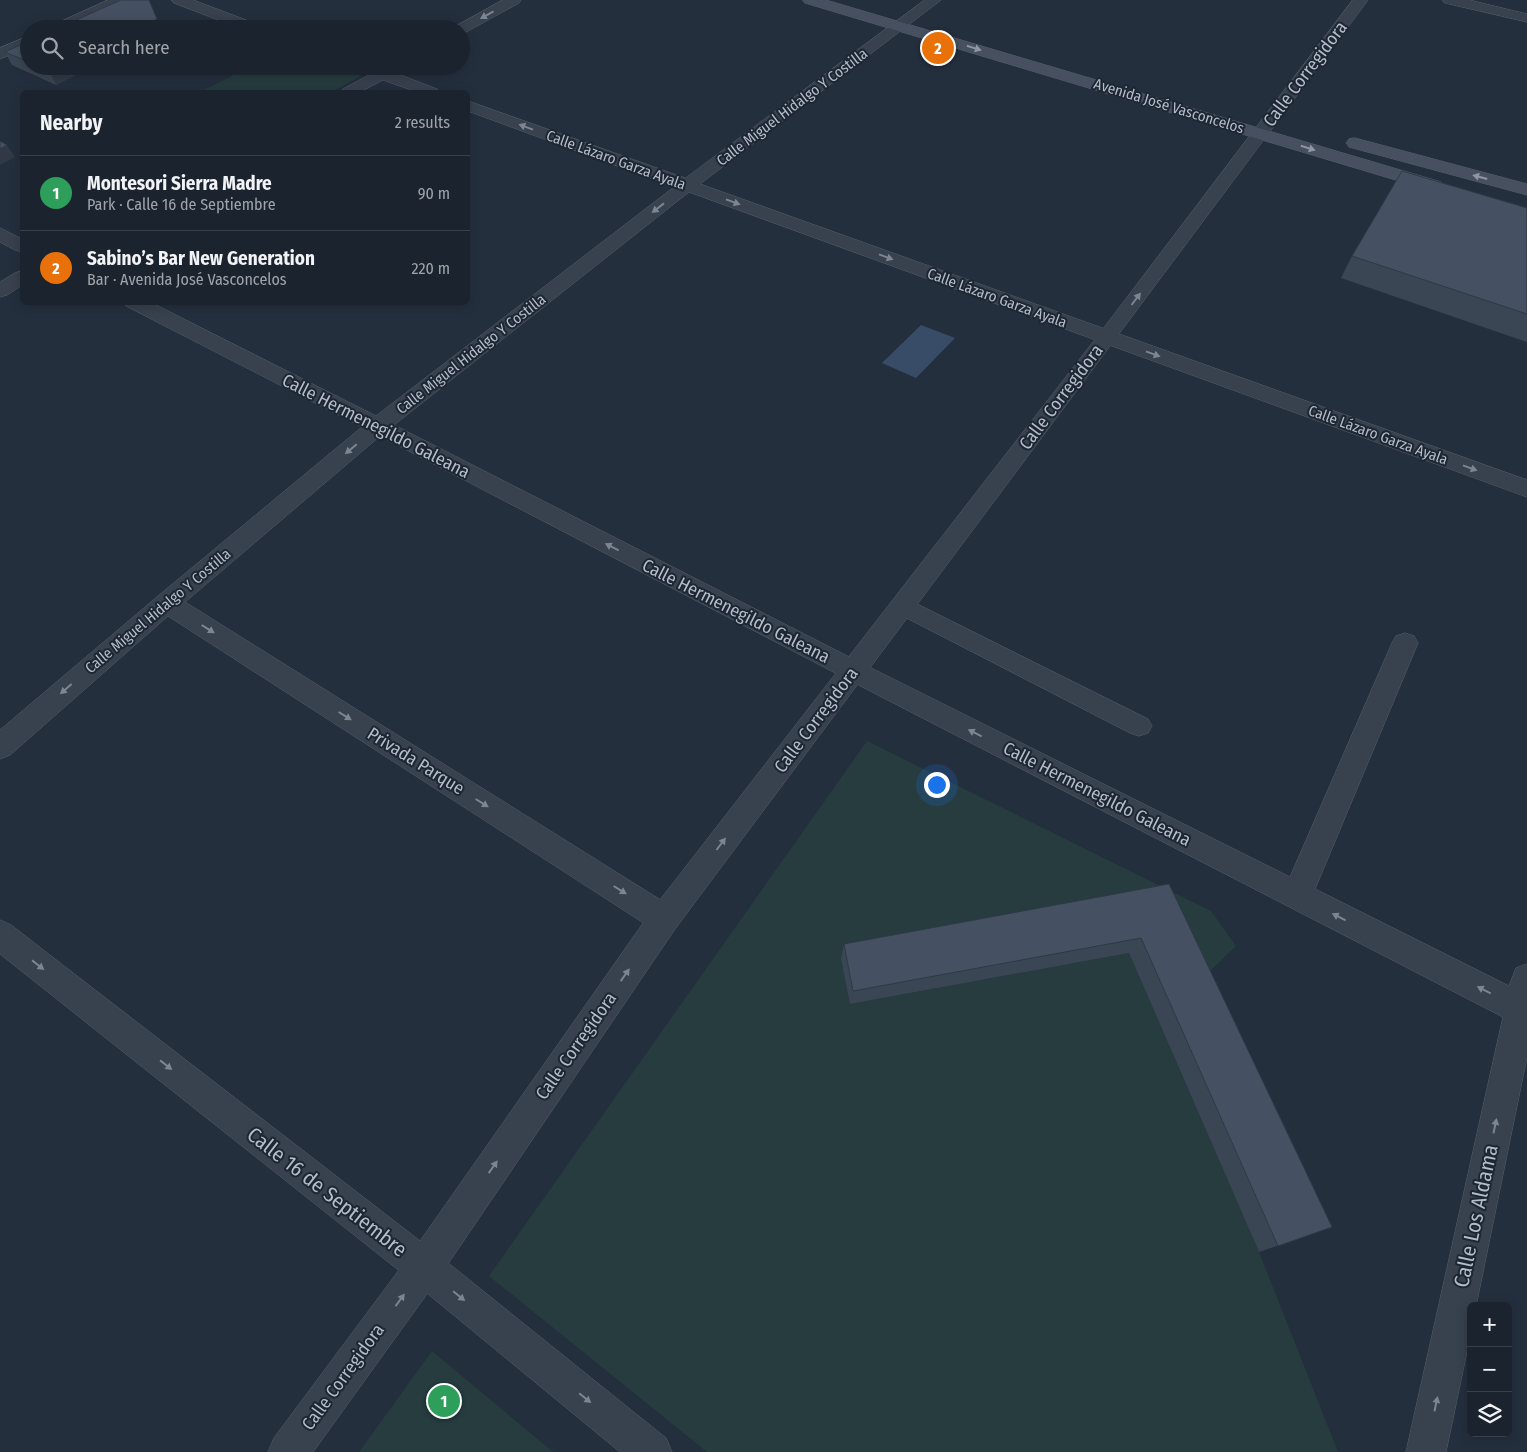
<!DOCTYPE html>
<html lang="en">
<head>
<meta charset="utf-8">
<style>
	:root { --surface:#1b232e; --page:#282f3a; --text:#f1f3f6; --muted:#a0a4aa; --line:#39404a; --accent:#8ab4f8 }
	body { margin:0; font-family:"Fira Sans Condensed",sans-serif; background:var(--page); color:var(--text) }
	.controls { position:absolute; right:15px; bottom:15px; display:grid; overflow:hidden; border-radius:8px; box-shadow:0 2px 12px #0003 }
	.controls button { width:45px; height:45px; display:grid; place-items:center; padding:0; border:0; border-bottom:1px solid var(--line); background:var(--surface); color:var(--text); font:25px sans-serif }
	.you { position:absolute; left:936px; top:784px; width:18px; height:18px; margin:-12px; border:4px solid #fff; border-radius:50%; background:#1a73e8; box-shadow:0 0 0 8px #1a73e833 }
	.badge { display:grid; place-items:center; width:32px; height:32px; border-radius:50%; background:var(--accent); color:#fff; font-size:16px; font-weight:700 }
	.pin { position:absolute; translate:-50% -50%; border:2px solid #fff; box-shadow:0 1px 5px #0006 }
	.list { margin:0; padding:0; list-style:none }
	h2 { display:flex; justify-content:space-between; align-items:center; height:65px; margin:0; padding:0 20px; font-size:21px }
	h2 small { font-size:16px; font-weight:400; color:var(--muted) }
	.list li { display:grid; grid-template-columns:32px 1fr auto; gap:15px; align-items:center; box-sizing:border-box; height:75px; padding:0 20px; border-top:1px solid var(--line) }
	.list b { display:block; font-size:19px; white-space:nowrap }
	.list p { margin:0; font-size:16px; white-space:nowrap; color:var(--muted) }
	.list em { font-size:16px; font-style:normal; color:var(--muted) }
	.icon { flex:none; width:28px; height:28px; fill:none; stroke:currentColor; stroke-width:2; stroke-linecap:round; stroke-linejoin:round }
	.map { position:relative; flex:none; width:1527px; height:1452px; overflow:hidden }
	.search { position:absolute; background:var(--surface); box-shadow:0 2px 12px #0003; left:20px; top:20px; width:450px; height:55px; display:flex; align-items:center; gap:12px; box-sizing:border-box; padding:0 18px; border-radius:28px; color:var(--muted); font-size:19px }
	.panel { position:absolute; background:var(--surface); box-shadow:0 2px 12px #0003; left:20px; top:90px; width:450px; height:215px; border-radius:8px }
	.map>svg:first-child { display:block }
	.green { fill:#263c3f }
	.water { fill:#394c67 }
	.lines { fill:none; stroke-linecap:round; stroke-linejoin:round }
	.service-casing { stroke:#565f6c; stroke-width:1 }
	.minor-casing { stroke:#565f6c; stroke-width:1 }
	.tertiary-casing { stroke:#565f6c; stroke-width:1 }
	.secondary-casing { stroke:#565f6c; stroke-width:1 }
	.service { fill:#38414e; fill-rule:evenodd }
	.minor { fill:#38414e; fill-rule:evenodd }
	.tertiary { fill:#38414e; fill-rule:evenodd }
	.secondary { fill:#465061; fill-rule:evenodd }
	.wall { fill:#3b4654 }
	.shaded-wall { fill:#303945 }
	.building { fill:#455162; stroke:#303945 }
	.oneway { fill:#7c8592 }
	.oneway2 { fill:#8e96a5 }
	.labels { text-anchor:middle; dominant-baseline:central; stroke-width:4; stroke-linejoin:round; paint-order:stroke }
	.far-street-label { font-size:15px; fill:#b4bcc9; stroke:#1d2633 }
	.street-label { font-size:18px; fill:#b4bcc9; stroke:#1d2633 }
	.near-street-label { font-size:21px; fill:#b4bcc9; stroke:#1d2633 }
</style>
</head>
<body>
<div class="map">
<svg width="1527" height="1452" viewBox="0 0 1527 1452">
	<rect width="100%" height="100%" fill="#242f3e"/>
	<g class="green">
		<polygon points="252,66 335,66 361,76 331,92 200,92"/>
		<polygon points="867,741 1211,911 1236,946 1208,973 1157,900 841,959 850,1004 1129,953 1259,1252 1338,1452 707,1452 489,1276"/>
		<polygon points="432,1351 553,1452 359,1452"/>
	</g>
	<polygon class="water" points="921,325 955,338 916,378 882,363"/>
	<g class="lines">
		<defs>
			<polygon id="service" points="903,597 1148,719 1152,726 1148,733 1139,736 1130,733 895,612 891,606 895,600"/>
			<g id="minor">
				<polygon points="108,0 127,0 125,3 69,29 49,29 51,26"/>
				<polygon points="172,0 193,0 262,26 264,29 242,29 174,3"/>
				<polygon points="503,0 521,0 519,3 466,32 461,33 461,29 454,29 456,26"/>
				<polygon points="925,0 941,0 700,184 1527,480 1527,497 689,192 394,425 863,664 1290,877 1392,643 1396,636 1405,633 1414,636 1418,643 1315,889 1509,986 1516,968 1527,964 1527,1057 1476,1306 1471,1306 1471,1332 1446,1452 1406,1452 1503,1017 845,678 380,436 185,602 675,909 679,919 675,929 664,933 653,929 168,616 10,755 0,759 0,730 158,596 362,427 126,306 123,302 150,302 376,416 674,187 468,111 468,101 685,178"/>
				<polygon points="1443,0 1469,0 1527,14 1527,22 1445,3"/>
				<polygon points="29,36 29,47 0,59 0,48"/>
				<polygon points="351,66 375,66 381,68 384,66 400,66 401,68 395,73 437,89 439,92 417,92 383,80 360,92 341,92 343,89 369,75 353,69"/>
				<polygon points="0,228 22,239 22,252 15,250 0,242"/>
				<polygon points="22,271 22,285 7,295 0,297 0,282 15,273"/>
				<polygon points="0,920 11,925 437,1254 666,1438 672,1452 620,1452 411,1280 0,954"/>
			</g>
			<polygon id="tertiary" points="1353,0 1368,0 675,929 437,1280 313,1452 268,1452 274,1438 411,1254 653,909 1100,333"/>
			<g id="secondary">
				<polygon points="803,0 826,0 1441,182 1444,186 1441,190 1435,191 1429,190 805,3"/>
				<polygon points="1355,138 1527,184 1527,195 1349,147 1346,143 1349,139"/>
			</g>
		</defs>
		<use href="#service" class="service-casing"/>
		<use href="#minor" class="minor-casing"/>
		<use href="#tertiary" class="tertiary-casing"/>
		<use href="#secondary" class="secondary-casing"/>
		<use href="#service" class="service"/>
		<use href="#minor" class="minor"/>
		<use href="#tertiary" class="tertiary"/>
		<use href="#secondary" class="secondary"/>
	</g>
	<g class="wall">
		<polygon points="29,41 29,66 93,66 56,85 12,65 5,52"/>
		<polygon points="1527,208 1527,342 1341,278 1352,256"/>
		<polygon points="1169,884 1332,1227 1259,1252 1129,953 850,1004 841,959 844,944"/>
	</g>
	<g class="shaded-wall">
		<polygon points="157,19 162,29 137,29"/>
		<polygon points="58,66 93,66 56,85 49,71"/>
		<polygon points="7,145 15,157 0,165 0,149"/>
	</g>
	<g class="building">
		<polygon points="121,0 149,0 157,19 137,29 56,29"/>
		<polygon points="29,41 29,62 5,52"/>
		<polygon points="38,66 58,66 49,71"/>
		<polygon points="0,141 7,145 0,149"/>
		<polygon points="1402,171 1527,208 1527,314 1352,256"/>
		<polygon points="1169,884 1332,1227 1278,1246 1141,938 853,991 844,944"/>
	</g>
	<defs><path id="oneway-solid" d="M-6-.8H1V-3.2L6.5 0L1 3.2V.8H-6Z" transform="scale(1.25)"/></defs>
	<g class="oneway">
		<use href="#oneway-solid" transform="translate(487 15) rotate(151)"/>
		<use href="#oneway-solid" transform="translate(526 127) rotate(-160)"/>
		<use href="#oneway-solid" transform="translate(733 202) rotate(20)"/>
		<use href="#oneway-solid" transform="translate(658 208) rotate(142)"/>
		<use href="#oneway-solid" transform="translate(886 257) rotate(20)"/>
		<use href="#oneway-solid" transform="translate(1136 299) rotate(-53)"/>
		<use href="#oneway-solid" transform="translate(1153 354) rotate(20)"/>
		<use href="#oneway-solid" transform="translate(351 449) rotate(140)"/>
		<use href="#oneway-solid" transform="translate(1470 468) rotate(20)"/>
		<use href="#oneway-solid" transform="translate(612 547) rotate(-153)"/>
		<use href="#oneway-solid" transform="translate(208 629) rotate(32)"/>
		<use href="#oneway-solid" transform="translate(66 689) rotate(139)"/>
		<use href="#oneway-solid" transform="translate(345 716) rotate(32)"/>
		<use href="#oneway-solid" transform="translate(975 733) rotate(-153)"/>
		<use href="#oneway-solid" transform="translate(482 803) rotate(32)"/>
		<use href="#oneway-solid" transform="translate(721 844) rotate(-53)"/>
		<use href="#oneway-solid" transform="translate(620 890) rotate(32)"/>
		<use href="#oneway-solid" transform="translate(1339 917) rotate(-153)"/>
		<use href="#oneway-solid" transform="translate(38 965) rotate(38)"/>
		<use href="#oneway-solid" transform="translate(625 975) rotate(-55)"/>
		<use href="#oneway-solid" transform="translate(1484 990) rotate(-153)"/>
		<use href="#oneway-solid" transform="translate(166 1065) rotate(38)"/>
		<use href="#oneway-solid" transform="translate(1495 1126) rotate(-78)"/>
		<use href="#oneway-solid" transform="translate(493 1167) rotate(-55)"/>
		<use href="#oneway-solid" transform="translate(459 1296) rotate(39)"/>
		<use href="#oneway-solid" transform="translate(400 1300) rotate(-54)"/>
		<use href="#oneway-solid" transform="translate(585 1398) rotate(39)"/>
		<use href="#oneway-solid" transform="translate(1436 1404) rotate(-78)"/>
	</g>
	<g class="oneway2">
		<use href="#oneway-solid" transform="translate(974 48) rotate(17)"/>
		<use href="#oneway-solid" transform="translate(1308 148) rotate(17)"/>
		<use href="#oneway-solid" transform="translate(1480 177) rotate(-165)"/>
	</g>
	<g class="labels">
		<g class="far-street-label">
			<text transform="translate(1169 106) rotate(17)">Avenida José Vasconcelos</text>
			<text transform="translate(792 107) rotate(-37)">Calle Miguel Hidalgo Y Costilla</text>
			<text transform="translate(616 160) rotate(20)">Calle Lázaro Garza Ayala</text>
			<text transform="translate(997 298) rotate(20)">Calle Lázaro Garza Ayala</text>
			<text transform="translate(471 354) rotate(-38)">Calle Miguel Hidalgo Y Costilla</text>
			<text transform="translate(1378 435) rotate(20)">Calle Lázaro Garza Ayala</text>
			<text transform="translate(158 611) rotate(-40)">Calle Miguel Hidalgo Y Costilla</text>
		</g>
		<g class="street-label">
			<text transform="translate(1305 74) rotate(-53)">Calle Corregidora</text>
			<text transform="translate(1061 397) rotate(-53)">Calle Corregidora</text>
			<text transform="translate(376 426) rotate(27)">Calle Hermenegildo Galeana</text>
			<text transform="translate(736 611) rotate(27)">Calle Hermenegildo Galeana</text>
			<text transform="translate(816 720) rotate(-53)">Calle Corregidora</text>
			<text transform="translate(416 761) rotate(32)">Privada Parque</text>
			<text transform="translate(1097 794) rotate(27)">Calle Hermenegildo Galeana</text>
			<text transform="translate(576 1046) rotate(-55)">Calle Corregidora</text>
			<text transform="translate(343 1377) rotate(-54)">Calle Corregidora</text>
		</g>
		<g class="near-street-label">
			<text transform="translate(327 1192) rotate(38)">Calle 16 de Septiembre</text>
			<text transform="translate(1476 1216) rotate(-78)">Calle Los Aldama</text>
		</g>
	</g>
</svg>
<div class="controls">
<button>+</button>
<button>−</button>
<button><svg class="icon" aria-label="layers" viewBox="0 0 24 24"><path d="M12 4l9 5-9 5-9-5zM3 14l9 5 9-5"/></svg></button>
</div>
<div class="you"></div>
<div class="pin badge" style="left:444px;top:1401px;background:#2e9e5b">1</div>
<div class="pin badge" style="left:938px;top:48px;background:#e8710a">2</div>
<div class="search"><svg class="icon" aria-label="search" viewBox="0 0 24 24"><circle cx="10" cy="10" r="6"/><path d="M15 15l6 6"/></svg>Search here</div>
<section class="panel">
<h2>Nearby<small>2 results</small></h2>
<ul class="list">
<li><span class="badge" style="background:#2e9e5b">1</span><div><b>Montesori Sierra Madre</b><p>Park · Calle 16 de Septiembre</p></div><em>90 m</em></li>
<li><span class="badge" style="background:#e8710a">2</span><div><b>Sabino’s Bar New Generation</b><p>Bar · Avenida José Vasconcelos</p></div><em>220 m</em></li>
</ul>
</section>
</div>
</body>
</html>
